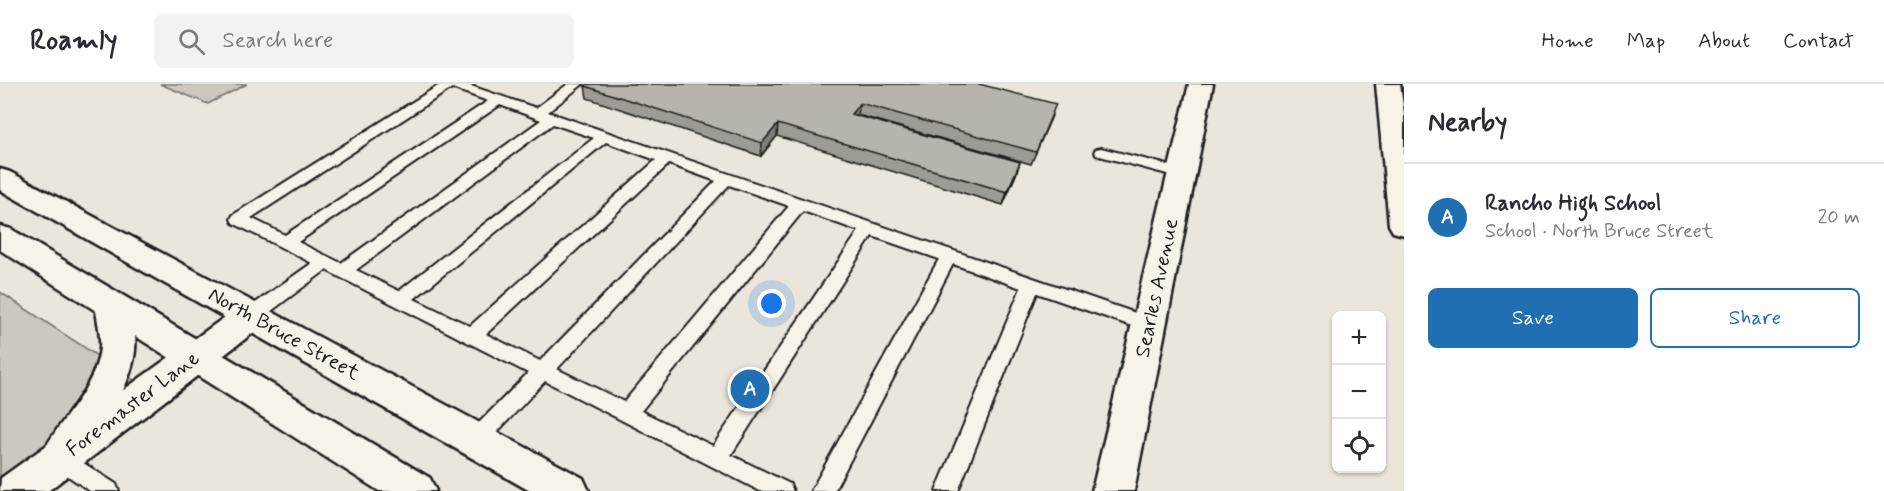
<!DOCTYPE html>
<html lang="en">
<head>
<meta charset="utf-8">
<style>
	:root { --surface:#fff; --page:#f2f2f3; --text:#2b2b33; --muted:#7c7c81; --line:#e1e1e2; --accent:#1f6fb2 }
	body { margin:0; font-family:Mynerve,sans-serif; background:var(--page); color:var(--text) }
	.controls { position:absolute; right:18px; bottom:18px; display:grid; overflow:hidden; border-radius:9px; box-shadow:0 2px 4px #0004 }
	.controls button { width:54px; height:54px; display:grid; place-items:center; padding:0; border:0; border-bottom:2px solid var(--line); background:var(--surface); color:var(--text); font:30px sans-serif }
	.you { position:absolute; left:772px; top:220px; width:21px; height:21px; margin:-15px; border:4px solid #fff; border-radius:50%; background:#1a73e8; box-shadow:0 0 0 9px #1a73e833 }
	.badge { display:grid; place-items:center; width:39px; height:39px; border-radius:50%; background:var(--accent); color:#fff; font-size:20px; font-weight:700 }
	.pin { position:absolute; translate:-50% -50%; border:3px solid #fff; box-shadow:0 2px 6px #0006 }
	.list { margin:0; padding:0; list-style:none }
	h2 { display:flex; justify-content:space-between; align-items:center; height:78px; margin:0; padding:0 24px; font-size:26px }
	h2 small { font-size:20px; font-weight:400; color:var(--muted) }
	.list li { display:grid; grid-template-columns:39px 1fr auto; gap:18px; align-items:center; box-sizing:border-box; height:108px; padding:0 24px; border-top:2px solid var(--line) }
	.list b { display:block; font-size:22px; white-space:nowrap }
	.list p { margin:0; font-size:20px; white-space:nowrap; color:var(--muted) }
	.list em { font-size:20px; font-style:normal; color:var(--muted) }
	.actions { display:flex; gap:12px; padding:18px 24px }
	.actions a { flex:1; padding:14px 0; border:2px solid var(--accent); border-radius:9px; text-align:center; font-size:21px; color:var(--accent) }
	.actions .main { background:var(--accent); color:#fff }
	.icon { flex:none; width:33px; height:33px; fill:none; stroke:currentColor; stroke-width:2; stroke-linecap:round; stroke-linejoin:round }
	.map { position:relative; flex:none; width:1404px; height:407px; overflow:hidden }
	header { display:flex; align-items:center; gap:36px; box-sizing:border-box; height:84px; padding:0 30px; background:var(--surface); border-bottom:2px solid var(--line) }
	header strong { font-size:28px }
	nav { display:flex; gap:33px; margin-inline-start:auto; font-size:21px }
	.search { width:420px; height:54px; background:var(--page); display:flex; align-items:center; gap:15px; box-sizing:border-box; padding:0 21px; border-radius:9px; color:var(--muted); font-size:22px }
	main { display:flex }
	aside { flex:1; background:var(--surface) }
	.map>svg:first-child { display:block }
	.green { fill:#ccc8c0; stroke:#74726e; stroke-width:1.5 }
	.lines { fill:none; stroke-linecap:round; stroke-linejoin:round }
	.lane-casing { stroke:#1c1c1c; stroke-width:4 }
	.street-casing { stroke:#1c1c1c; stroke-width:5 }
	.secondary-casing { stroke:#1c1c1c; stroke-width:5 }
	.lane { fill:#f7f3e8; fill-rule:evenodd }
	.street { fill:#f7f3e8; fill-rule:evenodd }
	.secondary { fill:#f7f3e8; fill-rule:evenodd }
	.wall { fill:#9d9b94; stroke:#1c1c1c; stroke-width:1.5 }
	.shaded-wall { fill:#7f7e78; stroke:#1c1c1c; stroke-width:1.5 }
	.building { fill:#b6b4ac; stroke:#1c1c1c; stroke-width:1.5 }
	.labels { text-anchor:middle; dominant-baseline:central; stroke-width:4.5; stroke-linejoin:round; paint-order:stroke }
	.street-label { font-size:21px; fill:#1c1c1c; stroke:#f7f3e8 }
</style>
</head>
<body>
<header>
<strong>Roamly</strong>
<div class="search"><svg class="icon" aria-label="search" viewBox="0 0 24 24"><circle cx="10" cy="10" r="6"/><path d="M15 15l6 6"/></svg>Search here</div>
<nav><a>Home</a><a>Map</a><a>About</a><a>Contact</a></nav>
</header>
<main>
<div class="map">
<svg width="1404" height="407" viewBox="0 0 1404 407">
	<rect width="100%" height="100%" fill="#eae6dc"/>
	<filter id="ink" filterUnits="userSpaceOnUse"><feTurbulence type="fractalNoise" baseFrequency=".0167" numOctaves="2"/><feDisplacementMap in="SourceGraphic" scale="12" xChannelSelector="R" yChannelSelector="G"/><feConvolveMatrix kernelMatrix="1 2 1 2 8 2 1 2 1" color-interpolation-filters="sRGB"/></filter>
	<g filter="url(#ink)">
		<g class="green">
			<polygon points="160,0 247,0 208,20"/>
			<polygon points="0,208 137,298 0,396"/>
		</g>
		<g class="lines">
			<defs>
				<g id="lane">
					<path d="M441,0H465L536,24L568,0H583L548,28L1156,236L1158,241L1156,246L1149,248L1037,209L958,407H936L1021,204L953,180L834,407H811L939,175L872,152L731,371L790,400L793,407H760L545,297L484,362L476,365L468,362L465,356L468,350L528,289L326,186L258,237L251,239L244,237L242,232L244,227L312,179L233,139L231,135L233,131ZM452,4L488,17L285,151L251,134ZM500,21L541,36L341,179L298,158ZM553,40L594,54L399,207L356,186ZM606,58L656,76L470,242L414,215ZM669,80L716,97L540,277L486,250ZM729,101L789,122L624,318L557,285ZM803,127L859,147L713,362L641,327Z"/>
					<polygon points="1101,64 1187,86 1190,89 1182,94 1096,71 1094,68 1096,65"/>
					<polygon points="60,364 116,400 119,407 90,407 52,381 49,374 52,367"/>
				</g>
				<g id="street">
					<polygon points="1376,0 1400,0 1404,29 1404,151 1393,148 1389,141"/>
					<polygon points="251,219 263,223 268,232 263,241 48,407 0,407 1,394 239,223"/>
				</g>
				<g id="secondary">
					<polygon points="1189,0 1213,0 1134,407 1092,407"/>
					<polygon points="0,85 10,88 583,394 589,407 530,407 0,106"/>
					<path d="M0,142L11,145L430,394L436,407H379L135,252C140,296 97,350 74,386L60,391L46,386L40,374C57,337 95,307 100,264C101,252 98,239 96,227L0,166Z"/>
				</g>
			</defs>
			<use href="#lane" class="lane-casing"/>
			<use href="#street" class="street-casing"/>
			<use href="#secondary" class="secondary-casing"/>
			<use href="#lane" class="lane"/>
			<use href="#street" class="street"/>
			<use href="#secondary" class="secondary"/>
		</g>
		<polygon class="wall" points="588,0 1052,32 1031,80 858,31 857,32 1020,78 1003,121 777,52 761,72 587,14 585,2"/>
		<g class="shaded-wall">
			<polygon points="860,19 858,31 849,43 851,30"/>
			<polygon points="778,40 777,52 761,72 762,59"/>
			<polygon points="1020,78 1016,91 1003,121 1007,108"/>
		</g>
		<polygon class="building" points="588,0 979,0 1056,20 1036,68 860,19 851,30 1020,78 1007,108 778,40 762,59 585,2"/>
	</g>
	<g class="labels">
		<g class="street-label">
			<text transform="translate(1157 204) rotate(-78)">Searles Avenue</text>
			<text transform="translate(284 250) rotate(29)">North Bruce Street</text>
			<text transform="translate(133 320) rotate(-37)">Foremaster Lane</text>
		</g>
	</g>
</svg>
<div class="controls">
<button>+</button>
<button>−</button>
<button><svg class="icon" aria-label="locate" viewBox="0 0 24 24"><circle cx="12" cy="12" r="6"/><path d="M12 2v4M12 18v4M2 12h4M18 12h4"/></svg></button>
</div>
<div class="you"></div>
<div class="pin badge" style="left:750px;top:305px">A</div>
</div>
<aside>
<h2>Nearby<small></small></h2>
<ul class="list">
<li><span class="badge">A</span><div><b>Rancho High School</b><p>School · North Bruce Street</p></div><em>20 m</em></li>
</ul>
<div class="actions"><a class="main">Save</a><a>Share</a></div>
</aside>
</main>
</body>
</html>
